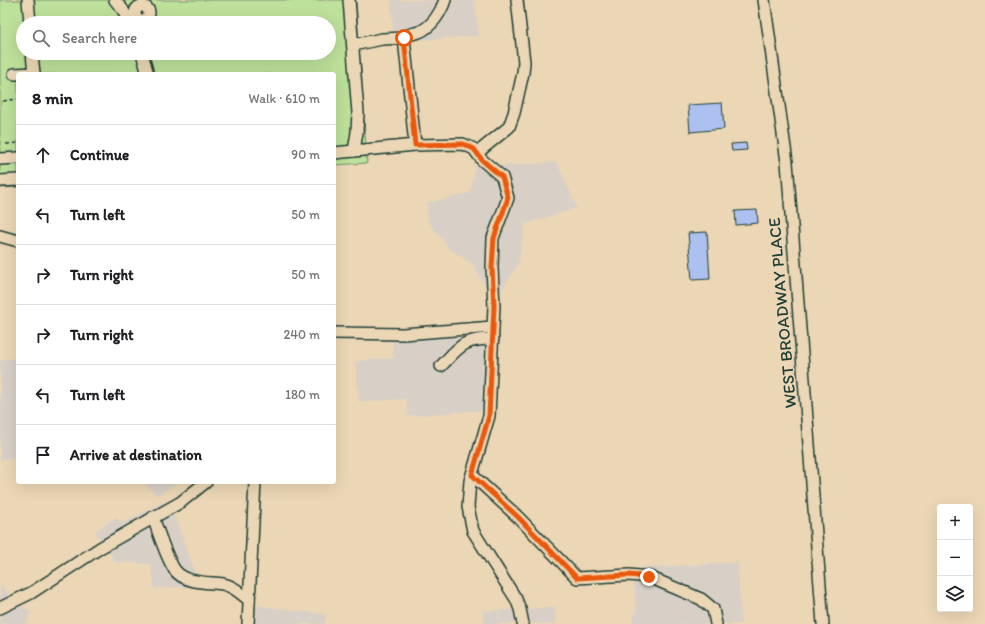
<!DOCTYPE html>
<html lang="en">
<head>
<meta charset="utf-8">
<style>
	:root { --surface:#fff; --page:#f6f6f6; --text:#202124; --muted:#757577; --line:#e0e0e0 }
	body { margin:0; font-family:Itim,sans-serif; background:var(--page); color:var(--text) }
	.controls { position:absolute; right:12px; bottom:12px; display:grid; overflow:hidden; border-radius:4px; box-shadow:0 4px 16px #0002 }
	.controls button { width:36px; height:36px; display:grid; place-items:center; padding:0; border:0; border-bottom:1px solid var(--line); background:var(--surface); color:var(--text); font:20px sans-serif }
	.stop { position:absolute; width:12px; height:12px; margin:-9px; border:3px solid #ea580c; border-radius:50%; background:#fff }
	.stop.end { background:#ea580c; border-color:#fff; box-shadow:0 1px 4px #0008 }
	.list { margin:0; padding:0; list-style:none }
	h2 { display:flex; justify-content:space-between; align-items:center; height:52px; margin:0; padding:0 16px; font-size:17px }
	h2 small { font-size:13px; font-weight:400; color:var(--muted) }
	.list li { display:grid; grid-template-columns:26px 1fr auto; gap:12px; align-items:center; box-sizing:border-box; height:60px; padding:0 16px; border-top:1px solid var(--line) }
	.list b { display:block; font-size:15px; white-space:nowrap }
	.list em { font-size:13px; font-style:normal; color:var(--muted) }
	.icon { flex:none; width:22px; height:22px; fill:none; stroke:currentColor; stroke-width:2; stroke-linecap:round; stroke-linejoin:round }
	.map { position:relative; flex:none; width:985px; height:624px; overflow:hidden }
	.search { position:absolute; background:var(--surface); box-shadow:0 4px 16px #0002; left:16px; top:16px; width:320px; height:44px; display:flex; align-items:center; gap:10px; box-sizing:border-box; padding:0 14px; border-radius:22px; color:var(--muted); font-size:15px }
	.panel { position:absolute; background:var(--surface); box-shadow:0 4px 16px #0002; left:16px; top:72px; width:320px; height:412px; border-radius:4px }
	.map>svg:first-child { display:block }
	.built { fill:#d8d0c7 }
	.green { fill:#bde09a; stroke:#6e8e67; fill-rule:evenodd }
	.building { fill:#adc1f0; stroke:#1f3d34 }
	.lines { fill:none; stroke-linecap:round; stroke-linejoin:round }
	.minor-casing { stroke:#1f3d34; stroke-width:14 }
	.path { stroke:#1f3d34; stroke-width:1.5; stroke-dasharray:4 3; stroke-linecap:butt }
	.minor { stroke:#ebd7b5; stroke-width:11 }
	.route { stroke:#ea580c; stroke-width:5 }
	.labels { text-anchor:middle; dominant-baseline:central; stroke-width:3; stroke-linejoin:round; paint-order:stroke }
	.street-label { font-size:17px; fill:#1f3d34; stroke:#ebd7b5 }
</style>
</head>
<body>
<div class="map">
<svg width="985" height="624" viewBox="0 0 985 624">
	<rect width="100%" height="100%" fill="#ebd7b5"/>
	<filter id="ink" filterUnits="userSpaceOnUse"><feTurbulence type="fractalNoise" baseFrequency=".025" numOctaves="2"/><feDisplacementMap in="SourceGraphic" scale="8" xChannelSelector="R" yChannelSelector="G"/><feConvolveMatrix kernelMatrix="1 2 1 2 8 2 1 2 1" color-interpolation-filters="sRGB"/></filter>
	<g filter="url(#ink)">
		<g class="built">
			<polygon points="391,0 475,0 479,36 394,42"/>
			<polygon points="486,158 500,166 557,162 577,208 525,224 519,262 501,291 489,292 473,265 450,249 428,222 427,203 470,193 477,161"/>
			<polygon points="491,330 486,410 408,416 406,399 359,402 355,361 394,358 391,335"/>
			<polygon points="18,358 18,458 0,460 0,360"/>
			<polygon points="146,482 178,482 156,496"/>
			<polygon points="163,502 171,507 196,574 193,587 154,588 151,564 115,562 95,532 115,517 123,523"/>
			<polygon points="738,562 741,624 633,624 632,618 636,612 633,569"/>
			<polygon points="0,583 9,595 31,613 26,624 0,624"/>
			<polygon points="252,605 326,614 325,624 251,624"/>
			<polygon points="555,607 556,624 484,624 483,611"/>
		</g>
		<path class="green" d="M0,0H356L367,163L334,165V74H18V187L0,188ZM23,23H329V53H23Z"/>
		<g class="building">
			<polygon points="722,103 724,129 690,132 688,105"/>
			<polygon points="746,143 747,150 732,151 731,144"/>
			<polygon points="757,210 758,223 736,225 735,211"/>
			<polygon points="707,232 710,279 692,280 688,233"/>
		</g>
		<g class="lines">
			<defs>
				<g id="minor">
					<polyline points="28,0 30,23"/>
					<polyline points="115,0 123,10 127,19 125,23"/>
					<polyline points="349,0 358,113 357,132 354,151"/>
					<polyline points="764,0 787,162 823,624"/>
					<circle cx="142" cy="13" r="7"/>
					<polyline points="353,45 382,39 404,38"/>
					<polyline points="32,53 34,74"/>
					<polyline points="142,53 147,71"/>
					<polyline points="14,74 34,73"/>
					<path d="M415,145L404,38C409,33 413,34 419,32C432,27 441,12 445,0"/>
					<polyline points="334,153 415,145 463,144 474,149 482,160 502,177 508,198 493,238 492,268 494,306 489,416 470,481 468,507 473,531 516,599 520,609 523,624"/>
					<polyline points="477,153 509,127 514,113 523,73 524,62 517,0"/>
					<polyline points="0,159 18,158"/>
					<polyline points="0,181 18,180"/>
					<polyline points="0,236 18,241"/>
					<polyline points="334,333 403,334 493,327"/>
					<path d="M441,366C460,346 463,339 493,339"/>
					<polyline points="472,475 518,517 577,578 629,575 649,577 701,599 713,609 716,624"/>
					<path d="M153,517C159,534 165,554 174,569C184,584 208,582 223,584C234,586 241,594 249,600"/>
					<polyline points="0,608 31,593 100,548 181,502 206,482"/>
					<polyline points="248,624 255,482"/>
				</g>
			</defs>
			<use href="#minor" class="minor-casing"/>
			<g class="path">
				<polyline points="3,101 18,99"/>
				<polyline points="6,144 18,143"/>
			</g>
			<use href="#minor" class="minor"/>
		</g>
	</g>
	<g class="lines" filter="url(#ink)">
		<polyline class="route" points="404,38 415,145 463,144 474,149 482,160 502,177 508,198 494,238 492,268 494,306 489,416 472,475 518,517 577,578 629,575 649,577"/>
	</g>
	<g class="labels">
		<g class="street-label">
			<text transform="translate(782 313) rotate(-95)">WEST BROADWAY PLACE</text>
		</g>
	</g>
</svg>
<div class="controls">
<button>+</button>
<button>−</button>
<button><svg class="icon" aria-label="layers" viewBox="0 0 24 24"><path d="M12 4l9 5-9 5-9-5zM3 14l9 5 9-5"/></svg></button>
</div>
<div class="stop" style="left:404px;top:38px"></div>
<div class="stop end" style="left:649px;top:577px"></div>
<div class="search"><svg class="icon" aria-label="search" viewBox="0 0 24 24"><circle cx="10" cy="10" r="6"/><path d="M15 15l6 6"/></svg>Search here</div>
<section class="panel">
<h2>8 min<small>Walk · 610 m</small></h2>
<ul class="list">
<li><svg class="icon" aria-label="ahead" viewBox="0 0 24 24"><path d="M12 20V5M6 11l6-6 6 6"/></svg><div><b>Continue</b></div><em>90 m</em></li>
<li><svg class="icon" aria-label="left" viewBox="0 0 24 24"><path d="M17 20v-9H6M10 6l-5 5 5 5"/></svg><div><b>Turn left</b></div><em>50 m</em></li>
<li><svg class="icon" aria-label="right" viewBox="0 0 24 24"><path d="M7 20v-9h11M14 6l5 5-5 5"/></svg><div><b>Turn right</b></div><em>50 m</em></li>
<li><svg class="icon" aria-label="right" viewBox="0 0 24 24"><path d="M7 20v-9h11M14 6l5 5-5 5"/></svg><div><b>Turn right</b></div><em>240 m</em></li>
<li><svg class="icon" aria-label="left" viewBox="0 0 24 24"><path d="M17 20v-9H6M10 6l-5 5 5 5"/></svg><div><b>Turn left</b></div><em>180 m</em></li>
<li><svg class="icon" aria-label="arrive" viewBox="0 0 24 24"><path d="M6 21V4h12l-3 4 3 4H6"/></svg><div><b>Arrive at destination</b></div></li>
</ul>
</section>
</div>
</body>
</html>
